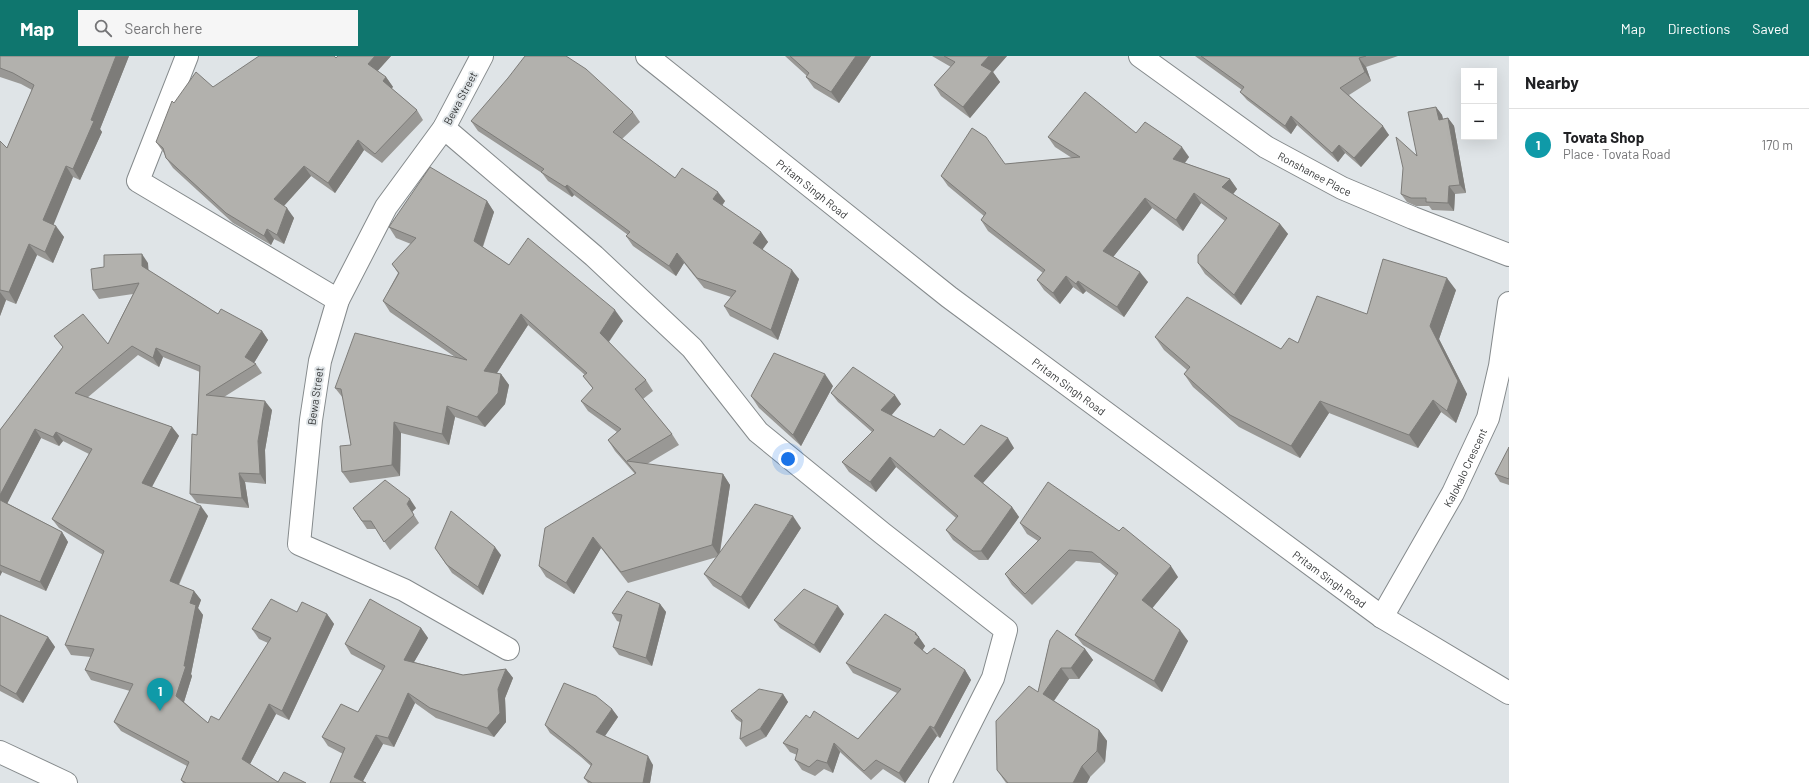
<!DOCTYPE html>
<html lang="en">
<head>
<meta charset="utf-8">
<style>
	:root { --surface:#fff; --page:#f6f6f6; --text:#202124; --muted:#757577; --line:#e0e0e0; --accent:#0f766e }
	body { margin:0; font-family:Barlow,sans-serif; background:var(--page); color:var(--text) }
	.controls { position:absolute; right:12px; top:12px; display:grid; overflow:hidden; border-radius:0px; box-shadow:0 4px 16px #0002 }
	.controls button { width:36px; height:36px; display:grid; place-items:center; padding:0; border:0; border-bottom:1px solid var(--line); background:var(--surface); color:var(--text); font:20px sans-serif }
	.you { position:absolute; left:788px; top:403px; width:14px; height:14px; margin:-10px; border:3px solid #fff; border-radius:50%; background:#1a73e8; box-shadow:0 0 0 6px #1a73e833 }
	.badge { display:grid; place-items:center; width:26px; height:26px; border-radius:50%; background:var(--accent); color:#fff; font-size:13px; font-weight:700 }
	.pin { position:absolute; translate:-50% -33px; filter:drop-shadow(0 1px 2px #0008) }
	.pin::after { content:''; position:absolute; top:21px; width:14px; height:12px; background:inherit; clip-path:polygon(0 0,100% 0,50% 100%) }
	.list { margin:0; padding:0; list-style:none }
	h2 { display:flex; justify-content:space-between; align-items:center; height:52px; margin:0; padding:0 16px; font-size:17px }
	h2 small { font-size:13px; font-weight:400; color:var(--muted) }
	.list li { display:grid; grid-template-columns:26px 1fr auto; gap:12px; align-items:center; box-sizing:border-box; height:72px; padding:0 16px; border-top:1px solid var(--line) }
	.list b { display:block; font-size:15px; white-space:nowrap }
	.list p { margin:0; font-size:13px; white-space:nowrap; color:var(--muted) }
	.list em { font-size:13px; font-style:normal; color:var(--muted) }
	.icon { flex:none; width:22px; height:22px; fill:none; stroke:currentColor; stroke-width:2; stroke-linecap:round; stroke-linejoin:round }
	.map { position:relative; flex:none; width:1509px; height:727px; overflow:hidden }
	header { display:flex; align-items:center; gap:24px; box-sizing:border-box; height:56px; padding:0 20px; background:var(--accent); color:#fff }
	header strong { font-size:19px }
	nav { display:flex; gap:22px; margin-inline-start:auto; font-size:14px }
	.search { width:280px; height:36px; background:var(--page); display:flex; align-items:center; gap:10px; box-sizing:border-box; padding:0 14px; border-radius:0px; color:var(--muted); font-size:15px }
	main { display:flex }
	aside { flex:1; background:var(--surface) }
	.map>svg:first-child { display:block }
	.lines { fill:none; stroke-linecap:round; stroke-linejoin:round }
	.street-casing { stroke:#858a8c; stroke-width:24 }
	.secondary-casing { stroke:#858a8c; stroke-width:24 }
	.street { stroke:#fff; stroke-width:22 }
	.secondary { stroke:#fff; stroke-width:22 }
	.wall { fill:#999895 }
	.shaded-wall { fill:#7d7c79 }
	.building { fill:#b2b1ad; stroke:#7d7c79 }
	.labels { text-anchor:middle; dominant-baseline:central; stroke-width:4; stroke-linejoin:round; paint-order:stroke }
	.street-label { font-size:11px; fill:#353738; stroke:#dfe4e7 }
</style>
</head>
<body>
<header>
<strong>Map</strong>
<div class="search"><svg class="icon" aria-label="search" viewBox="0 0 24 24"><circle cx="10" cy="10" r="6"/><path d="M15 15l6 6"/></svg>Search here</div>
<nav><a>Map</a><a>Directions</a><a>Saved</a></nav>
</header>
<main>
<div class="map">
<svg width="1509" height="727" viewBox="0 0 1509 727">
	<rect width="100%" height="100%" fill="#dfe4e7"/>
	<g class="lines">
		<defs>
			<g id="street">
				<polyline points="187,0 138,125 338,244"/>
				<polyline points="482,0 444,72 386,151 338,244 320,305 311,364 299,488 404,534 508,593"/>
				<path id="s1" d="M1140,0L1266,91L1342,132L1413,162L1509,199"/>
				<polyline points="444,72 594,200 692,292 758,376 882,477 1006,574 993,622 940,727"/>
			</g>
			<g id="secondary">
				<path id="s2" d="M647,0L949,241L1382,561L1509,637"/>
				<path id="s3" d="M1382,561L1453,437L1488,362L1500,310L1509,247"/>
				<polyline points="0,696 66,727"/>
			</g>
		</defs>
		<use href="#street" class="street-casing"/>
		<use href="#secondary" class="secondary-casing"/>
		<use href="#street" class="street"/>
		<use href="#secondary" class="secondary"/>
	</g>
	<g class="wall">
		<polygon points="0,0 129,0 100,73 102,76 80,124 73,121 53,168 64,181 53,207 37,199 16,248 6,244 0,260 0,85 7,92 32,34 21,28 0,21"/>
		<polygon points="338,0 391,0 377,15 386,21 393,31 391,32 417,54 423,64 382,107 364,94 335,137 311,120 284,150 294,162 284,188 274,183 271,189 233,167 173,112 166,102 164,97 156,86 174,47 213,31 336,2"/>
		<polygon points="785,0 871,0 839,47 814,32 806,21 807,20"/>
		<polygon points="932,0 1007,0 993,16 1000,26 970,62 941,40 934,29 951,11"/>
		<polygon points="1195,0 1398,0 1366,11 1371,25 1349,39 1389,79 1361,111 1345,97 1338,106 1297,69 1291,78 1247,44 1240,36 1242,34"/>
		<polygon points="1436,51 1442,59 1443,63 1448,62 1454,70 1466,137 1455,138 1454,155 1432,154 1429,150 1416,150 1407,146 1401,138"/>
		<polygon points="633,56 640,66 622,83 675,122 725,145 722,150 761,176 768,186 762,193 799,223 778,284 730,260 724,250 731,241 704,232 684,207 676,220 633,190 626,180 628,179 574,139 572,141 548,125 542,117 478,75 471,65"/>
		<polygon points="1136,77 1189,101 1185,107 1230,123 1237,133 1233,138 1280,168 1288,178 1241,249 1205,218 1198,207 1225,165 1201,147 1183,175 1152,152 1113,201 1148,226 1124,261 1086,235 1083,238 1073,231 1060,248 1044,234 1037,224 1043,217 988,175 981,164 984,160 948,130 941,120 1005,108 1072,102 1055,91 1048,81"/>
		<polygon points="487,145 494,156 483,191 509,209 623,265 609,286 646,324 653,335 643,343 672,378 679,389 647,408 723,418 730,429 720,497 801,472 749,553 713,530 704,518 717,501 628,527 601,492 574,538 546,521 539,510 635,418 615,395 608,384 617,376 588,355 581,345 593,333 583,320 585,319 528,269 497,317 501,318 509,329 505,348 485,371 455,361 449,389 401,377 400,420 350,427 342,416 351,389 343,342 335,332 455,301 390,256 383,245 398,217 392,208 411,188 396,182 389,171"/>
		<polygon points="148,207 148,214 218,258 262,275 268,284 254,307 256,308 262,317 224,341 272,354 265,394 266,428 245,426 249,452 197,447 190,438 197,379 200,316 163,301 159,311 138,299 87,342 172,371 179,380 152,431 208,460 179,529 194,535 201,544 198,552 203,559 191,618 192,620 184,646 208,667 219,664 268,587 259,583 252,573 297,556 327,558 334,568 289,664 276,658 250,708 278,726 306,727 183,727 181,724 187,710 121,675 114,666 130,635 91,624 85,614 91,601 71,599 65,589 103,499 59,472 52,463 89,398 63,385 59,390 41,382 7,447 62,476 68,486 46,535 2,516 0,520 0,374 63,291 54,280 108,288 133,238 99,243 93,234 104,211"/>
		<polygon points="1456,234 1439,283 1467,338 1456,367 1441,356 1418,392 1329,357 1300,402 1239,371 1193,331 1184,318 1187,314 1164,294 1155,281 1281,293 1298,287 1367,258"/>
		<polygon points="833,330 801,390 759,352 751,340"/>
		<polygon points="831,337 901,348 891,360 934,381 964,389 1014,392 983,427 1012,451 1019,461 988,504 979,504 953,484 946,474 956,462 896,411 876,436 849,416 842,406 872,376 838,346"/>
		<polygon points="1509,391 1509,429 1500,426 1495,418"/>
		<polygon points="353,452 416,452 412,456 419,467 390,494 376,473 367,473"/>
		<polygon points="1020,467 1178,521 1152,552 1188,585 1162,636 1083,589 1075,579 1116,520 1100,507 1076,505 1032,549 1012,529 1005,518 1038,485 1027,478"/>
		<polygon points="435,492 501,499 483,539 452,517"/>
		<polygon points="660,548 666,556 652,610 619,599 613,591 620,566 617,565 612,557"/>
		<polygon points="844,558 820,597 780,572 774,564"/>
		<polygon points="0,559 48,581 55,591 23,647 0,635"/>
		<polygon points="421,572 428,582 414,606 463,619 506,613 513,622 505,642 506,666 494,681 436,662 415,647 394,691 383,688 363,725 330,727 343,698 328,690 322,681 358,656 383,615 351,598 345,588"/>
		<polygon points="916,577 925,590 922,594 927,598 965,614 971,624 940,682 937,680 905,727 883,713 871,724 840,696 833,717 824,713 815,720 802,714 795,704 797,699 790,696 783,687 810,662 858,683 897,637 853,617 846,607"/>
		<polygon points="1050,584 1085,593 1093,604 1079,623 1069,623 1054,645 1099,674 1107,685 1105,706 1090,721 1087,727 1006,727 997,714 1038,636"/>
		<polygon points="783,638 788,646 766,681 746,691 740,683 742,667 736,663 731,655"/>
		<polygon points="612,653 618,661 605,680 653,709 650,727 588,727 584,722 591,710 581,701 550,677 545,669"/>
	</g>
	<g class="shaded-wall">
		<polygon points="116,0 129,0 100,73 102,76 80,124 73,113 91,64"/>
		<polygon points="375,0 391,0 375,18 368,8"/>
		<polygon points="856,0 871,0 839,47 831,36"/>
		<polygon points="989,0 1007,0 993,16 1000,26 970,62 963,51 981,9"/>
		<polygon points="1359,2 1366,11 1371,25 1365,16"/>
		<polygon points="386,21 393,31 390,34 383,25"/>
		<polygon points="1436,51 1442,59 1445,72 1439,64"/>
		<polygon points="1291,60 1297,69 1291,78 1285,70"/>
		<polygon points="1448,62 1454,70 1466,137 1460,129"/>
		<polygon points="1383,70 1389,79 1361,111 1354,102"/>
		<polygon points="358,84 364,94 335,137 328,127"/>
		<polygon points="1339,89 1345,97 1338,106 1332,97"/>
		<polygon points="1182,91 1189,101 1180,113 1173,103"/>
		<polygon points="66,110 73,121 51,175 43,164"/>
		<polygon points="304,110 311,120 281,153 274,143"/>
		<polygon points="1230,123 1237,133 1230,142 1222,131"/>
		<polygon points="567,129 574,139 572,141 565,131"/>
		<polygon points="1449,130 1455,138 1454,155 1448,147"/>
		<polygon points="718,136 725,145 719,153 713,143"/>
		<polygon points="1194,137 1201,147 1183,175 1176,164"/>
		<polygon points="1145,142 1152,152 1110,205 1103,195"/>
		<polygon points="487,145 494,156 481,195 474,185"/>
		<polygon points="287,152 294,162 284,188 277,179"/>
		<polygon points="1280,168 1288,178 1241,249 1234,239"/>
		<polygon points="56,170 64,181 53,207 45,196"/>
		<polygon points="267,173 274,183 271,189 264,180"/>
		<polygon points="761,176 768,186 760,197 753,187"/>
		<polygon points="29,188 37,199 16,248 9,236"/>
		<polygon points="677,197 684,207 676,220 669,210"/>
		<polygon points="142,198 148,207 149,220 142,210"/>
		<polygon points="792,214 799,223 778,284 771,274"/>
		<polygon points="1140,216 1148,226 1124,261 1117,251"/>
		<polygon points="1066,220 1073,231 1060,248 1053,237"/>
		<polygon points="1447,222 1456,234 1439,283 1467,338 1456,367 1447,355 1430,270"/>
		<polygon points="1078,225 1086,235 1083,238 1076,228"/>
		<polygon points="0,236 6,244 0,260"/>
		<polygon points="615,254 623,265 607,288 600,277"/>
		<polygon points="521,258 528,269 491,326 484,315"/>
		<polygon points="262,275 268,284 252,310 245,301"/>
		<polygon points="156,292 163,301 159,311 153,302"/>
		<polygon points="501,318 509,329 505,348 485,371 477,361"/>
		<polygon points="825,318 833,330 801,390 793,379"/>
		<polygon points="895,339 901,348 887,364 881,354"/>
		<polygon points="1433,344 1441,356 1418,392 1409,379"/>
		<polygon points="265,345 272,354 265,394 266,428 260,418 258,385"/>
		<polygon points="1320,345 1329,357 1300,402 1291,390"/>
		<polygon points="447,350 455,361 449,389 442,378"/>
		<polygon points="394,366 401,377 400,420 392,409"/>
		<polygon points="172,371 179,380 149,436 142,427"/>
		<polygon points="35,373 41,382 5,452 0,445 0,439"/>
		<polygon points="56,376 63,385 59,390 53,381"/>
		<polygon points="1008,382 1014,392 981,429 974,420"/>
		<polygon points="890,401 896,411 876,436 870,426"/>
		<polygon points="239,417 245,426 249,452 242,442"/>
		<polygon points="723,418 730,429 719,500 712,489"/>
		<polygon points="410,443 416,452 412,456 419,467 407,448"/>
		<polygon points="201,450 208,460 176,534 170,525"/>
		<polygon points="1012,451 1019,461 988,504 981,495"/>
		<polygon points="793,460 801,472 749,553 741,541"/>
		<polygon points="62,476 68,486 46,535 40,526"/>
		<polygon points="593,481 601,492 574,538 566,527"/>
		<polygon points="495,491 501,499 483,539 478,531"/>
		<polygon points="1171,510 1178,521 1150,555 1142,544"/>
		<polygon points="0,514 2,516 0,520"/>
		<polygon points="194,535 201,544 198,552 203,559 191,618 192,620 183,649 176,640 184,610 190,547"/>
		<polygon points="660,548 666,556 652,610 646,602"/>
		<polygon points="838,550 844,558 820,597 814,589"/>
		<polygon points="327,558 334,568 289,664 282,655"/>
		<polygon points="421,572 428,582 410,613 404,604"/>
		<polygon points="1180,574 1188,585 1162,636 1154,625"/>
		<polygon points="916,577 925,590 921,597 914,587 915,578"/>
		<polygon points="48,581 55,591 23,647 16,638"/>
		<polygon points="1085,593 1093,604 1079,623 1071,612"/>
		<polygon points="1061,612 1069,623 1050,650 1043,638"/>
		<polygon points="506,613 513,622 505,642 506,666 494,681 487,672 498,633"/>
		<polygon points="965,614 971,624 940,682 934,672"/>
		<polygon points="408,637 415,647 394,691 388,682"/>
		<polygon points="783,638 788,646 766,681 760,673"/>
		<polygon points="269,648 276,658 248,712 242,703"/>
		<polygon points="612,653 618,661 602,684 596,676"/>
		<polygon points="930,670 937,680 905,727 899,717"/>
		<polygon points="1099,674 1107,685 1105,706 1097,695"/>
		<polygon points="376,679 383,688 362,727 354,721"/>
		<polygon points="834,687 840,696 833,717 827,707"/>
		<polygon points="648,700 653,709 650,727 643,727"/>
		<polygon points="1082,710 1090,721 1087,727 1073,727"/>
	</g>
	<g class="building">
		<polygon points="0,0 116,0 91,64 94,65 73,113 66,110 43,164 56,170 45,196 29,188 9,236 0,234 0,85 7,92 34,29 13,17 0,12"/>
		<polygon points="259,0 334,0 336,2 338,0 375,0 368,8 386,21 383,25 417,54 375,98 358,84 328,127 304,110 274,143 287,152 277,179 267,173 264,180 226,157 166,102 163,92 156,86 172,45 174,47 196,16 213,31"/>
		<polygon points="525,0 566,0 586,13 633,56 613,76 675,122 682,112 718,136 713,143 761,176 753,187 792,214 771,274 724,250 736,235 697,222 677,197 669,210 626,180 630,176 567,129 565,131 541,116 544,113 471,65 508,22"/>
		<polygon points="790,0 856,0 831,36 806,21 809,17"/>
		<polygon points="944,0 989,0 981,9 992,15 963,51 934,29 955,6"/>
		<polygon points="1201,0 1366,0 1359,2 1365,16 1340,32 1383,70 1354,102 1339,89 1332,97 1291,60 1285,70 1240,36 1244,31"/>
		<polygon points="1085,36 1136,77 1145,66 1182,91 1173,103 1230,123 1222,131 1280,168 1234,239 1198,207 1198,199 1227,162 1194,137 1176,164 1145,142 1103,195 1140,216 1117,251 1078,225 1076,228 1066,220 1053,237 1037,224 1045,214 981,164 986,157 941,120 972,72 986,81 1005,108 1080,101 1048,81"/>
		<polygon points="1436,51 1439,64 1448,62 1460,129 1449,130 1448,147 1426,146 1426,142 1411,142 1401,138 1403,112 1396,81 1417,100 1408,56"/>
		<polygon points="430,111 487,145 474,185 509,209 528,182 615,254 600,277 646,324 635,333 672,378 627,405 723,418 712,489 621,516 593,481 566,527 539,510 545,472 636,417 608,384 621,373 581,345 593,332 583,320 587,317 521,258 484,315 501,318 498,337 477,361 447,350 442,378 394,366 392,409 342,416 340,390 351,389 341,333 335,332 355,277 467,304 383,245 399,217 392,208 416,182 389,171"/>
		<polygon points="142,198 142,210 218,258 221,253 262,275 245,301 256,308 206,339 265,345 258,385 260,418 239,417 242,442 190,438 192,378 197,379 200,310 156,292 153,302 132,290 75,337 172,371 142,427 201,450 170,525 194,535 190,547 196,549 184,610 186,610 176,640 208,667 211,660 219,664 271,582 252,573 271,543 297,556 302,546 327,558 282,655 269,648 242,703 278,726 284,716 306,727 186,727 181,724 189,706 114,666 133,628 85,614 94,593 65,589 104,495 52,463 92,393 56,376 53,381 35,373 0,439 0,374 63,291 54,280 83,258 108,288 139,227 93,234 91,213 104,211 104,199"/>
		<polygon points="1383,203 1447,222 1430,270 1458,325 1447,355 1433,344 1409,379 1320,345 1291,390 1230,359 1184,318 1190,311 1155,281 1187,241 1281,293 1289,282 1298,287 1317,240 1367,258"/>
		<polygon points="774,297 825,318 793,379 751,340"/>
		<polygon points="853,311 895,339 881,354 934,381 940,373 964,389 981,369 1008,382 974,420 1012,451 981,495 973,495 946,474 958,460 890,401 870,426 842,406 874,374 831,337"/>
		<polygon points="1509,391 1509,423 1495,418"/>
		<polygon points="385,424 410,443 407,448 414,459 384,486 371,465 362,465 353,452"/>
		<polygon points="1048,426 1119,475 1123,471 1171,510 1142,544 1180,574 1154,625 1075,579 1118,517 1092,496 1069,494 1025,538 1005,518 1041,482 1020,467"/>
		<polygon points="0,444 62,476 40,526 0,509"/>
		<polygon points="755,448 793,460 741,541 704,518"/>
		<polygon points="451,455 495,491 478,531 447,509 435,492"/>
		<polygon points="804,533 838,550 814,589 774,564"/>
		<polygon points="627,535 660,548 646,602 613,591 622,559 612,557"/>
		<polygon points="370,543 421,572 404,604 463,619 506,613 498,633 500,657 487,672 430,652 408,637 388,682 376,679 354,721 366,727 330,727 345,692 322,681 341,648 358,656 385,610 345,588"/>
		<polygon points="885,558 916,577 915,578 919,581 914,587 927,598 934,592 965,614 934,672 930,670 899,717 876,704 864,715 834,687 827,707 817,704 809,711 795,704 798,693 783,687 806,659 810,662 814,655 858,683 901,633 846,607"/>
		<polygon points="0,559 48,581 16,638 0,629"/>
		<polygon points="1057,574 1085,593 1071,612 1061,612 1043,638 1099,674 1097,695 1082,710 1073,727 1008,727 997,714 996,665 1029,630 1038,636 1050,584"/>
		<polygon points="564,627 596,640 612,653 596,676 648,700 643,727 592,727 584,722 592,708 575,693 545,669"/>
		<polygon points="759,633 783,638 760,673 740,683 742,664 731,655"/>
	</g>
	<g class="labels">
		<g class="street-label">
			<text transform="translate(460 42) rotate(-62)">Bewa Street</text>
			<text stroke="none"><textPath href="#s1" startOffset="211">Ronshanee Place</textPath></text>
			<text stroke="none"><textPath href="#s2" startOffset="212">Pritam Singh Road</textPath></text>
			<text stroke="none"><textPath href="#s2" startOffset="536">Pritam Singh Road</textPath></text>
			<text transform="translate(315 340) rotate(-82)">Bewa Street</text>
			<text stroke="none"><textPath href="#s3" startOffset="171">Kalokalo Crescent</textPath></text>
			<text stroke="none"><textPath href="#s2" startOffset="860">Pritam Singh Road</textPath></text>
		</g>
	</g>
</svg>
<div class="controls">
<button>+</button>
<button>−</button>
</div>
<div class="you"></div>
<div class="pin badge" style="left:160px;top:655px;background:#0f9aa8">1</div>
</div>
<aside>
<h2>Nearby<small></small></h2>
<ul class="list">
<li><span class="badge" style="background:#0f9aa8">1</span><div><b>Tovata Shop</b><p>Place · Tovata Road</p></div><em>170 m</em></li>
</ul>
</aside>
</main>
</body>
</html>
